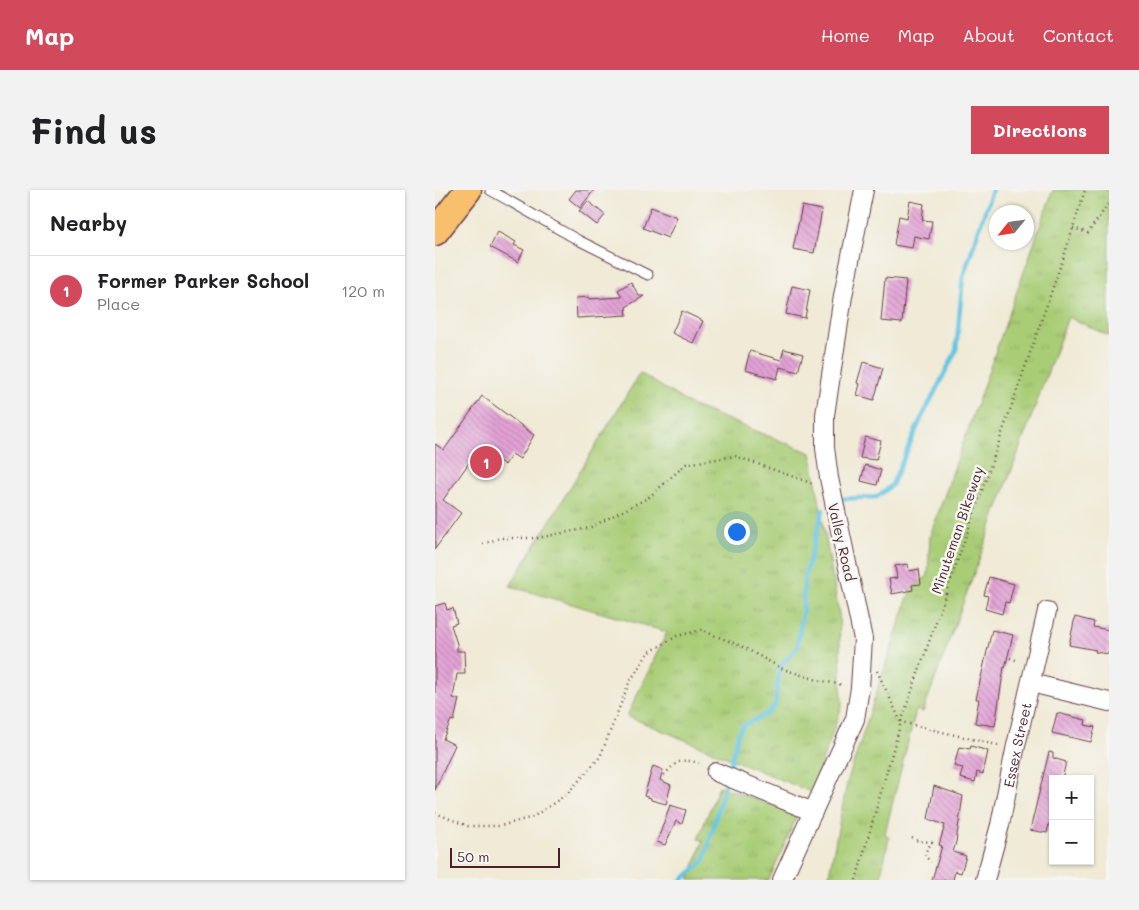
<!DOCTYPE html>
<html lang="en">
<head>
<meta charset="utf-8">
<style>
	:root { --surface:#fff; --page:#f2f2f2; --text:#202124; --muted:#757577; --line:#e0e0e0; --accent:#d1495b }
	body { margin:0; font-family:Mali,sans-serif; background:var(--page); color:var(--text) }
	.controls { position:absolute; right:15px; bottom:15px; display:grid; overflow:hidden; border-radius:0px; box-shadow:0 1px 4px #0004 }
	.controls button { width:45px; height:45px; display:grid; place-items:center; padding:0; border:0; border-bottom:1px solid var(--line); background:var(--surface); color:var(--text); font:25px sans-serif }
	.compass { position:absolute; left:554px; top:15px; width:45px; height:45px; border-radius:50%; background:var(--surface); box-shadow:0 1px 4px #0004; rotate:240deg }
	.scale { position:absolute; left:15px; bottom:12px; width:110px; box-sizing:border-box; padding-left:5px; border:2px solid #4a1f2b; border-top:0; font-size:14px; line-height:18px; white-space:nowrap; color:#4a1f2b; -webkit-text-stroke:4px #f6f6f2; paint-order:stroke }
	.you { position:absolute; left:301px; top:341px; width:18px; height:18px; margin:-12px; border:4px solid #fff; border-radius:50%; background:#1a73e8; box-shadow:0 0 0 8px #1a73e833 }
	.badge { display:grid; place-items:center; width:32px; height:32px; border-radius:50%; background:var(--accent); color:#fff; font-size:16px; font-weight:700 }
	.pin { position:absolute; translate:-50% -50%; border:2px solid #fff; box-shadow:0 1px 5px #0006 }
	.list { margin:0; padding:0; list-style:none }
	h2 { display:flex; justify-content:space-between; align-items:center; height:65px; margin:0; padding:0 20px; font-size:21px }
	h2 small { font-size:16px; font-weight:400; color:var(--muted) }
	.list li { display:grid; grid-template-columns:32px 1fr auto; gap:15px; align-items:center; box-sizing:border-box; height:70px; padding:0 20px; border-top:1px solid var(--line) }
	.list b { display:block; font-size:19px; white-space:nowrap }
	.list p { margin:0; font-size:16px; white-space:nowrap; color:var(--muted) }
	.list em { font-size:16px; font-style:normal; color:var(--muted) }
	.map { position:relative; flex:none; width:674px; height:690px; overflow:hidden; border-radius:0px }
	header { display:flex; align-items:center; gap:30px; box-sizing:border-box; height:70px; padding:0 25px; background:var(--accent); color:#fff }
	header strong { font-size:24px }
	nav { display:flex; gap:28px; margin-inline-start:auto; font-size:18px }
	.intro { display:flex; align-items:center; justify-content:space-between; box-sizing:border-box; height:120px; padding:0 30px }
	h1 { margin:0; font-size:35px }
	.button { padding:12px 22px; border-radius:0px; background:var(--accent); color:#fff; font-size:18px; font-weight:700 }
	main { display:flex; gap:30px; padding:0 30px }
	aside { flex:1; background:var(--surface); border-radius:0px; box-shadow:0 1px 4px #0004 }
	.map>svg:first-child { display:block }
	.park { fill:url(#park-tufts); stroke:#7a7650 }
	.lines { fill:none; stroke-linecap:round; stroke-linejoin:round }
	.stream { stroke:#65c4e3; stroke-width:4.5 }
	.building { fill:url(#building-back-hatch) }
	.lane-casing { stroke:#633d45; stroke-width:11 }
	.street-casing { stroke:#633d45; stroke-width:20 }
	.primary-casing { stroke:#633d45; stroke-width:29 }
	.path { stroke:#633d45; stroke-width:2.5; stroke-dasharray:1 4; stroke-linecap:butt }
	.lane { stroke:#fff; stroke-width:9 }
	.street { stroke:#fff; stroke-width:18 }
	.primary { stroke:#f8bf6c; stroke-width:26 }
	.labels { text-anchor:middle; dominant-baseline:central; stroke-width:5; stroke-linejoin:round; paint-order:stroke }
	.street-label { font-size:14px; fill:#4a1f2b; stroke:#f6f6f2 }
</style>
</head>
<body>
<header>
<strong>Map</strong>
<nav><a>Home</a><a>Map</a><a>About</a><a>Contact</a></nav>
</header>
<div class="intro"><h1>Find us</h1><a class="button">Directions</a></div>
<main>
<aside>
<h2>Nearby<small></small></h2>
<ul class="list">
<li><span class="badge">1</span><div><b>Former Parker School</b><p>Place</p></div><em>120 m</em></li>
</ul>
</aside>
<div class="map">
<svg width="674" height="690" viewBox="0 0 674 690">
	<defs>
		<pattern id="park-tufts" width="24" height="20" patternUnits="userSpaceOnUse" patternTransform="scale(1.25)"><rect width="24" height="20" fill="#a9cd76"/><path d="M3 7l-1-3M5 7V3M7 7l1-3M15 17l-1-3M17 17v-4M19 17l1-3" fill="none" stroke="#93b066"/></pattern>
		<pattern id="building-back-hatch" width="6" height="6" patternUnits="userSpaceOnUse" patternTransform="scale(1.25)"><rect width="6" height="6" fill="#e3a3d6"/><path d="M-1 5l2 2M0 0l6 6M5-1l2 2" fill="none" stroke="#ba84ae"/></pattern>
	</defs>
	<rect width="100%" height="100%" fill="#f6f6f2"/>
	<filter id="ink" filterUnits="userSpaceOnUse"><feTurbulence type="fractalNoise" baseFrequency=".02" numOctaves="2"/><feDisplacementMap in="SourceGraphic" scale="10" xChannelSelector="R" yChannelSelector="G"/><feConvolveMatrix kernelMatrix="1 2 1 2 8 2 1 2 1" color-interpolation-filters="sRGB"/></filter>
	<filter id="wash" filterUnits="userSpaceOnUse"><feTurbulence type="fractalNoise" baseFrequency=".0096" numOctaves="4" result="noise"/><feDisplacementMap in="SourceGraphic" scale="20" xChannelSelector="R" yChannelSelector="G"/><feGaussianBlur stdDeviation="1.12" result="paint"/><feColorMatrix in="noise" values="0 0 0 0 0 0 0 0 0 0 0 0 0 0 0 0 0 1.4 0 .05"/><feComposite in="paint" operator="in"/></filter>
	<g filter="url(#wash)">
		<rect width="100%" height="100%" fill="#f0ead6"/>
		<g class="park">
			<polygon points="618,0 674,0 674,146 633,127 488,522 481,520 450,643 454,648 445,690 393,690 412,593 445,492 476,398 493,386 495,346"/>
			<polygon points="205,183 256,215 376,263 404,424 407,516 376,602 192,526 232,442 75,396"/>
			<polygon points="284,596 363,624 334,690 254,690 268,651 263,649"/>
		</g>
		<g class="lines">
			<g class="stream">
				<polyline points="407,309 442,307 457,295 485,231 521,161 528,87 557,0"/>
				<polyline points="293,583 303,544 308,536 333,523 340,515 345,477 362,457 368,421 369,389 388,320"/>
				<polyline points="247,690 269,671 291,590"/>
			</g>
		</g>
		<g id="blocks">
			<g class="building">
				<polygon points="141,0 159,0 145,18 134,9"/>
				<polygon points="153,11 170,25 162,35 144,21"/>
				<polygon points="475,11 489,14 487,30 497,31 494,49 479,46 477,58 459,55 464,26 472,28"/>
				<polygon points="367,16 387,20 379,63 358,59"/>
				<polygon points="216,17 242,27 233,48 208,38"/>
				<polygon points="63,42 81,52 79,55 89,60 83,72 55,57"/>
				<polygon points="450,88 471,90 467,133 446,131"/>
				<polygon points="196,92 204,106 209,106 191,117 192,125 142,128 141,108 154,107 154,109 187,107 183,100"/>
				<polygon points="357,96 375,100 370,128 351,124"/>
				<polygon points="247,121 268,131 258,153 237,143"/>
				<polygon points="349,159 368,164 363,182 345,177 342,189 310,180 315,161 346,170"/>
				<polygon points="428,172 448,178 439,210 422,205 425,194 422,193"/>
				<polygon points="47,206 99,245 85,269 77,264 70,275 45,257 8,310 26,323 0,359 0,254 9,260"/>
				<polygon points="430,247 446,251 441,270 425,268"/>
				<polygon points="430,275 446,280 442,295 426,291"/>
				<polygon points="473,374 474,381 484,379 486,394 477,395 478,400 457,404 454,389 462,388 460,376"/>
				<polygon points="554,387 579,394 574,413 570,412 567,424 550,419 553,406 549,405"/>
				<polygon points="10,413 12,420 18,418 22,433 16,435 22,454 22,461 29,461 30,484 22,484 18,508 24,509 19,531 16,530 8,549 20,555 0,600 0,416"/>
				<polygon points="640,427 659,432 658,437 674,440 674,464 660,462 661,460 634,455"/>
				<polygon points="557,440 578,445 570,478 569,477 560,536 540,533 544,509 541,509"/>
				<polygon points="622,523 651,530 650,535 660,537 656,552 617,543"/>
				<polygon points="536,556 553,561 548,584 542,582 540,592 525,588 528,578 519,576 524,557 535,559"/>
				<polygon points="614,562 618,563 618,568 631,572 627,589 618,589 618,635 614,634 612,643 595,640"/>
				<polygon points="218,576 228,580 225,590 236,595 231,614 216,610 216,608 209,606"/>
				<polygon points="499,596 528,606 521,652 518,662 531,666 526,683 520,681 518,690 497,690 507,656 504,655 510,635 493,629"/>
				<polygon points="235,615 251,620 247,634 241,631 230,655 222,652"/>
			</g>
		</g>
	</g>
	<g filter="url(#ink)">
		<use href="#blocks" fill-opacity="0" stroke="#633d45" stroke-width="1"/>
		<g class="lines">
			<defs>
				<polyline id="lane" points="55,0 143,50 213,85"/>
				<g id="street">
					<polyline points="596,493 674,512"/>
					<polyline points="281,582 378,622"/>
					<polyline points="347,690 420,529 425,498 428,449 394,288 390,258 390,225 408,106 429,0"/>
					<path id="s1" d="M550,690L565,635L580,560L612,421"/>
				</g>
				<polyline id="primary" points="0,42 33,0"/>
			</defs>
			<use href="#lane" class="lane-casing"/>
			<use href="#street" class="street-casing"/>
			<use href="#primary" class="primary-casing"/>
			<g class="path">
				<polyline points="638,38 653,43 674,13"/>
				<polyline points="48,354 65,348 102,348 154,338 213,308 251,274 300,266 376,293 380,292"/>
				<polyline points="575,468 584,471"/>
				<polyline points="442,481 466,532 566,556"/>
				<path d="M229,585C242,571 245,568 264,573"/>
				<polyline points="0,623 33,636 65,636 98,627 132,604 165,567 194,493 213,463 242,446 266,440 306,456 348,479 382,490 409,495"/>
				<polyline points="477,648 483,651 497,652 491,661 490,666 496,672"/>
				<polyline points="421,690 466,532 630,63 650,0"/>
			</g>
			<use href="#lane" class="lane"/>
			<use href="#street" class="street"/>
			<use href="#primary" class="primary"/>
		</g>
	</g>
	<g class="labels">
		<g class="street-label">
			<text transform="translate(522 340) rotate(-71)">Minuteman Bikeway</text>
			<text transform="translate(407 352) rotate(77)">Valley Road</text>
			<text stroke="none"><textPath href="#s1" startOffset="139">Essex Street</textPath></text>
		</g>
	</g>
</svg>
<div class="controls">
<button>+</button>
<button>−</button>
</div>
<svg class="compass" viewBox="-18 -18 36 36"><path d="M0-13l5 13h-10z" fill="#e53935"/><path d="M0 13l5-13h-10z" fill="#757577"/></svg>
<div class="scale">50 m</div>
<div class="you"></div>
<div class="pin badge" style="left:51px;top:272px">1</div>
</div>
</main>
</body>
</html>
